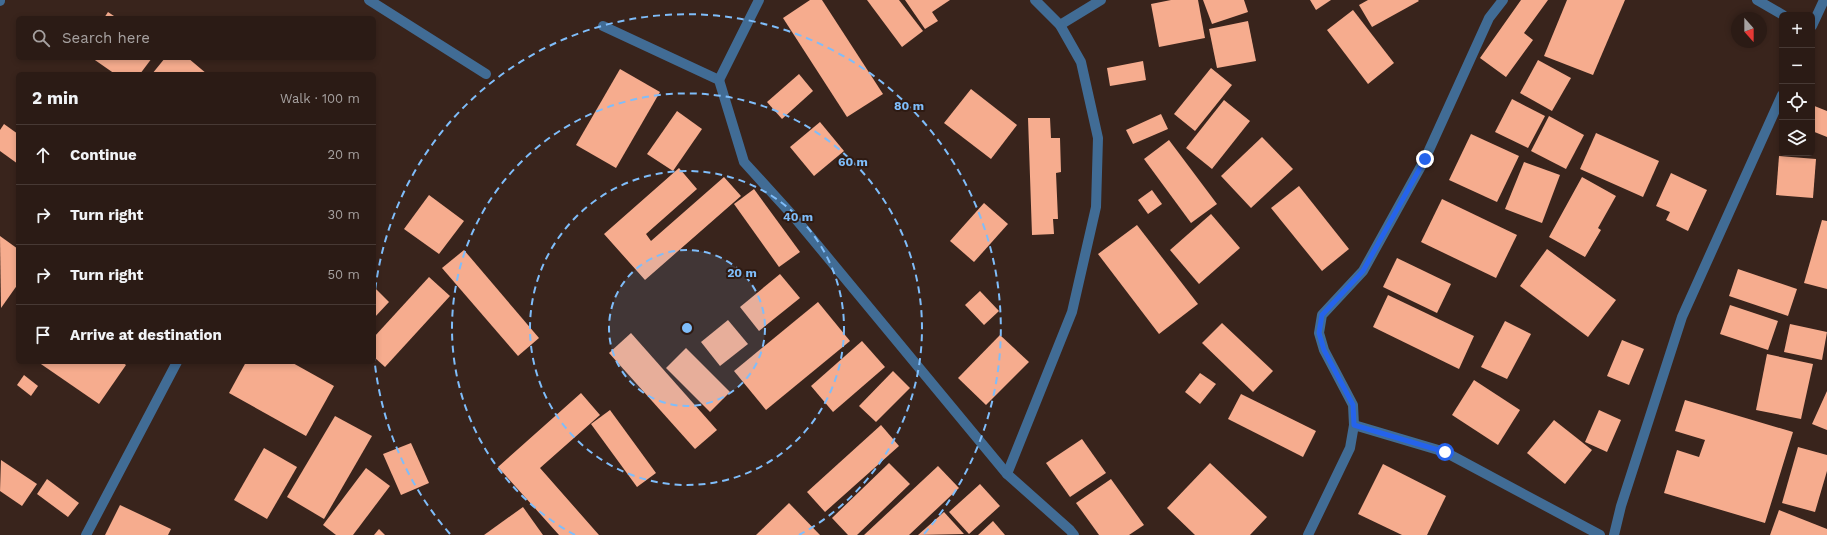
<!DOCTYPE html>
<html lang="en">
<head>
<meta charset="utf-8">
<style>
	:root { --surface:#2b1b15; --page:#33241e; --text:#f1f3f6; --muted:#a6a1a0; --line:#473934 }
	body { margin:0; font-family:"Work Sans",sans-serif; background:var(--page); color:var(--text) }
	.controls { position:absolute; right:12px; top:12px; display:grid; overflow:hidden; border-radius:6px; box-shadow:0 2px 6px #0003 }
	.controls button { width:36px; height:36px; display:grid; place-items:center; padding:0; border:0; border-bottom:1px solid var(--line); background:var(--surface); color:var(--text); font:20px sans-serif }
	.compass { position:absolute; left:1731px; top:12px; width:36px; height:36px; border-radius:50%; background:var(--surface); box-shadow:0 2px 6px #0003; rotate:159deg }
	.stop { position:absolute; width:12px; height:12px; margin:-9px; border:3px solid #2563eb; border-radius:50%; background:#fff }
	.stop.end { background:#2563eb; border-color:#fff; box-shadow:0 1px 4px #0008 }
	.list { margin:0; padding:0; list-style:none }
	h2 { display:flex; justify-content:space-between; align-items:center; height:52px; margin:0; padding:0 16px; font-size:17px }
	h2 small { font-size:13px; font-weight:400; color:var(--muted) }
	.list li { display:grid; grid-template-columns:26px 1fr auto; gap:12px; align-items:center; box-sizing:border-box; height:60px; padding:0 16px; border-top:1px solid var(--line) }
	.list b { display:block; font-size:15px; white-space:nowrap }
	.list em { font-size:13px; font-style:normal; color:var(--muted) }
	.icon { flex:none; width:22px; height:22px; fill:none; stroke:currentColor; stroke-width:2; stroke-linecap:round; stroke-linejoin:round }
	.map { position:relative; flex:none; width:1827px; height:535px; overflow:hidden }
	.search { position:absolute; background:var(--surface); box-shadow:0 2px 6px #0003; left:16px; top:16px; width:360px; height:44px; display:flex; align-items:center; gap:10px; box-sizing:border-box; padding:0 14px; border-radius:6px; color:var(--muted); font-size:15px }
	.panel { position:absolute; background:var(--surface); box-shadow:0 2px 6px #0003; left:16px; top:72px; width:360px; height:292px; border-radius:6px }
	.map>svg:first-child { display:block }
	.building { fill:#f6ac8e }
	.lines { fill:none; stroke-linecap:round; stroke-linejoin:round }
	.street { stroke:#416c95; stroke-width:10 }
	.route { stroke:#2563eb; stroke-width:5 }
	.ring { fill:none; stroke:#7fbdfa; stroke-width:2; stroke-dasharray:7 5 }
	.centre { fill:#7fbdfa; stroke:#2e1a12; stroke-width:2 }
	.ring-label { font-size:12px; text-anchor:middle; font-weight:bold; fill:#7fbdfa; stroke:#2e1a12; stroke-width:4; stroke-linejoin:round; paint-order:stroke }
</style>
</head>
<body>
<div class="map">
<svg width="1827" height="535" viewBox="0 0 1827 535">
	<rect width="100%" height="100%" fill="#39241c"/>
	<g class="building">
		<polygon points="810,0 822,0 883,94 847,117 783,18"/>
		<polygon points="867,0 899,0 923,31 902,47"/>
		<polygon points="905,0 950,0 932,12 938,21 925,29"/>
		<polygon points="1171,0 1198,0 1205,38 1159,47 1151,4"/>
		<polygon points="1203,0 1244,0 1248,12 1212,24"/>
		<polygon points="1310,0 1331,0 1316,10"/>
		<polygon points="1368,0 1418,0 1419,1 1372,27 1359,5"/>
		<polygon points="1521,0 1548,0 1524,33 1533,40 1506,77 1480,58"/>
		<polygon points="1567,0 1625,0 1593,75 1544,56"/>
		<polygon points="1353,10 1394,63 1368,84 1327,30"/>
		<polygon points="108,12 117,18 104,18"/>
		<polygon points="1248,21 1256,61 1217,68 1209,29"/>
		<polygon points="92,58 152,58 140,74 115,74"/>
		<polygon points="165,58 188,58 207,74 152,74"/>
		<polygon points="1538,60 1571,78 1552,111 1520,93"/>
		<polygon points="1143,61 1146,80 1110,86 1107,68"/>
		<polygon points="1211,68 1232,85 1195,131 1174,114"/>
		<polygon points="620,69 660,92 616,168 576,145"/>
		<polygon points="799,74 813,91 782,119 767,102"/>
		<polygon points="971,89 1017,125 991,159 944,123"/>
		<polygon points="1512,99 1545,116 1528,148 1495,132"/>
		<polygon points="1224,100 1250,121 1212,169 1186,148"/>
		<polygon points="1812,105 1827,111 1827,137 1812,131"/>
		<polygon points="677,111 702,129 673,171 647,154"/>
		<polygon points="1161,114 1168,129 1133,144 1126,130"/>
		<polygon points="1549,116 1584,135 1566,169 1531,151"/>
		<polygon points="1028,118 1050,118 1051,138 1060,138 1061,172 1056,173 1058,219 1053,219 1054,234 1032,235"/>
		<polygon points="820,122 844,151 814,176 790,147"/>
		<polygon points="4,124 18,134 18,164 0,151 0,130"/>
		<polygon points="1596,133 1659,161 1643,197 1580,169"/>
		<polygon points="1471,134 1519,156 1497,202 1449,180"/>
		<polygon points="1262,137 1293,169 1251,208 1221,176"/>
		<polygon points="1169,140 1217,204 1191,223 1144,159"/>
		<polygon points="1779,156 1816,159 1813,198 1776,195"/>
		<polygon points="1524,162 1560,175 1542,223 1505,209"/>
		<polygon points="679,168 697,189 646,234 651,241 724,177 741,196 645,280 604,234"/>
		<polygon points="1671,173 1707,190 1688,231 1666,220 1670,212 1656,206"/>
		<polygon points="1582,177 1616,196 1598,228 1601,230 1585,257 1549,237"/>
		<polygon points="1299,186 1349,249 1322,271 1271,208"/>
		<polygon points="754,189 800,252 779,267 734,204"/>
		<polygon points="1152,190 1162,204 1148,214 1138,200"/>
		<polygon points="429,195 464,221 439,254 404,229"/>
		<polygon points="1442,199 1517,235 1496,278 1421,242"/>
		<polygon points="984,203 1008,224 974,262 950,241"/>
		<polygon points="1211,214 1240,248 1199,284 1170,250"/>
		<polygon points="1822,220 1827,221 1827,289 1804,283"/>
		<polygon points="1137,225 1198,304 1159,334 1098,254"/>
		<polygon points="0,236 18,249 18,284 1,308"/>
		<polygon points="1547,249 1616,300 1588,337 1520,286"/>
		<polygon points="464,250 539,338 518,356 442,268"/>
		<polygon points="1397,258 1451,284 1437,313 1383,287"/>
		<polygon points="1738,269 1797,289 1788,316 1729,296"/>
		<polygon points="780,274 800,298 759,331 740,307"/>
		<polygon points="429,277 450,296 385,367 374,357 374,337"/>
		<polygon points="374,287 389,302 374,318"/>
		<polygon points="980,291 999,311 984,325 965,305"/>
		<polygon points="1388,295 1474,336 1459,369 1373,327"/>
		<polygon points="818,302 850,341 766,410 734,371"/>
		<polygon points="1730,305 1778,321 1768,350 1720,334"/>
		<polygon points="728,320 748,344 720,366 701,342"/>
		<polygon points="1505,321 1531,334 1507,379 1481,367"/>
		<polygon points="1222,323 1273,371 1253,392 1202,343"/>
		<polygon points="1790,324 1827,332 1822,360 1784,352"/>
		<polygon points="631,333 717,430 695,449 609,353"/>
		<polygon points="1000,335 1029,362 986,405 958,378"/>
		<polygon points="1622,340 1644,349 1629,385 1607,376"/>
		<polygon points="862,341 885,367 833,412 811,386"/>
		<polygon points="686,348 730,392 710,412 666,368"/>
		<polygon points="1767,354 1813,364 1801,419 1756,410"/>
		<polygon points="38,362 122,362 126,365 99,404"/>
		<polygon points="246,362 291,362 334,386 306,436 229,393"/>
		<polygon points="893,371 910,388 876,422 859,406"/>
		<polygon points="1200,373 1216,384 1200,404 1185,392"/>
		<polygon points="24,375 38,386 31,396 17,385"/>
		<polygon points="1474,380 1520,410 1498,445 1452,415"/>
		<polygon points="1827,391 1827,430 1812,424"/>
		<polygon points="581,393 600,415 540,468 599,535 559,535 498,467"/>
		<polygon points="1241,394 1316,431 1303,457 1228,419"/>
		<polygon points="1685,400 1793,432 1765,523 1664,493 1677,450 1699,457 1705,440 1675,431"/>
		<polygon points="610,410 656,473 637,487 591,424"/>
		<polygon points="1599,410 1621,420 1607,452 1585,442"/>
		<polygon points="335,416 372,436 324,519 287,497"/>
		<polygon points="1554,420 1592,450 1565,484 1527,453"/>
		<polygon points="881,425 899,446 825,512 807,492"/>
		<polygon points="1082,439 1106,473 1070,497 1046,463"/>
		<polygon points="411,443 429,483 401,495 383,454"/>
		<polygon points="1798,447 1827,455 1827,471 1815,512 1782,503"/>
		<polygon points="264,448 297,467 267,519 234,500"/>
		<polygon points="1,460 37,484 22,506 0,491"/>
		<polygon points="889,463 910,484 857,535 848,535 832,518"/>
		<polygon points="1210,463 1267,517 1250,535 1195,535 1167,508"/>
		<polygon points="1383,464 1446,496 1427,535 1402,535 1358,514"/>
		<polygon points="938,466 959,488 909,535 864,535"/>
		<polygon points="366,468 390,486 353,535 336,535 323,525"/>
		<polygon points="47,479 79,503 68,517 37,494"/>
		<polygon points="1111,479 1144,525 1129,535 1099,535 1076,503"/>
		<polygon points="980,484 1000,506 969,534 949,512"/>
		<polygon points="789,503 820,535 756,535"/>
		<polygon points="120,505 171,529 168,535 105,535"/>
		<polygon points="523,507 543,535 484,535"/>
		<polygon points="1779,510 1827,529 1827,535 1770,535"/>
		<polygon points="944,512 964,534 918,535"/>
		<polygon points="993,521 1005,535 978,535"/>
		<polygon points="379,529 385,535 374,535"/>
	</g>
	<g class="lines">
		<g class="street">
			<polyline points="369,0 486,74"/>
			<polyline points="1757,0 1783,15"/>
			<polyline points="0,1 0,0"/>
			<polyline points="1060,25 1101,0"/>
			<polyline points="603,26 719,80 744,162 795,218 1007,474 1070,530 1074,535"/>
			<polyline points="1812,26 1824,0"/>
			<polyline points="719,80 759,0"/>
			<polyline points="1354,425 1445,452 1600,535"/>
			<polyline points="1007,474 1072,312 1096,207 1098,138 1081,62 1060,25 1035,0"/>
			<polyline points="86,535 177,362"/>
			<polyline points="1308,535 1350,448 1354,425 1353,405 1324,350 1319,333 1322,315 1363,271 1425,159 1489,18 1503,0"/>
			<polyline points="1614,535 1621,506 1682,317 1782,95"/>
		</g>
	</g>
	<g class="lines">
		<polyline class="route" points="1425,159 1363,271 1322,315 1319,333 1324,350 1353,405 1354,425 1445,452"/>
	</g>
	<circle cx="687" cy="328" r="78" fill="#7fbdfa" fill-opacity=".12"/>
	<g class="ring">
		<circle cx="687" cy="328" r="78"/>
		<circle cx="687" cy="328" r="157"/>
		<path d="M575 535A235 235 0 1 1 799 535"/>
		<path d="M450 534A314 314 0 0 1 374 355M374 301A314 314 0 1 1 924 534"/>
	</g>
	<circle cx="687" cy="328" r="6" class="centre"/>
	<g class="ring-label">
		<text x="909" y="110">80 m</text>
		<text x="853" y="166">60 m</text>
		<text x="798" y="221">40 m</text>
		<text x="742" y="277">20 m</text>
	</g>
</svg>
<div class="controls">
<button>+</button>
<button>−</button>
<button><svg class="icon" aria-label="locate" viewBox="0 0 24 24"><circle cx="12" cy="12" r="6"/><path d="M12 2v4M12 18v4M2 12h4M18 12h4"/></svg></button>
<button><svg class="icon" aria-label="layers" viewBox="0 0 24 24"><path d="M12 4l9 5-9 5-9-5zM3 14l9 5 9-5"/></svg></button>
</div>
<svg class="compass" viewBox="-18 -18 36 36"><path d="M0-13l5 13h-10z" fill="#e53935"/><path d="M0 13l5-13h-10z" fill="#a6a1a0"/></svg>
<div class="stop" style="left:1445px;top:452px"></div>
<div class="stop end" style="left:1425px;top:159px"></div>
<div class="search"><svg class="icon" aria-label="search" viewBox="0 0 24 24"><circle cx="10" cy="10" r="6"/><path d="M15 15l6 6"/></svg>Search here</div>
<section class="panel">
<h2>2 min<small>Walk · 100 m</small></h2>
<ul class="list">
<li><svg class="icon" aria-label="ahead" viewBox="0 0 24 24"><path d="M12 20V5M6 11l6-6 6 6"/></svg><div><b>Continue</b></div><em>20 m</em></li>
<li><svg class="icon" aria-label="right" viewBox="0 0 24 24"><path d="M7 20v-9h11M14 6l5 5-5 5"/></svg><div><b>Turn right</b></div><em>30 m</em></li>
<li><svg class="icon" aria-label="right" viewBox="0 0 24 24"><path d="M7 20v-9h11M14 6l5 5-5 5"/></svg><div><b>Turn right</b></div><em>50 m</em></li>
<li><svg class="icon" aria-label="arrive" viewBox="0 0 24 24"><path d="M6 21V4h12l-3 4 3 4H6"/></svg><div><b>Arrive at destination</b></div></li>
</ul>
</section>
</div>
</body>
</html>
